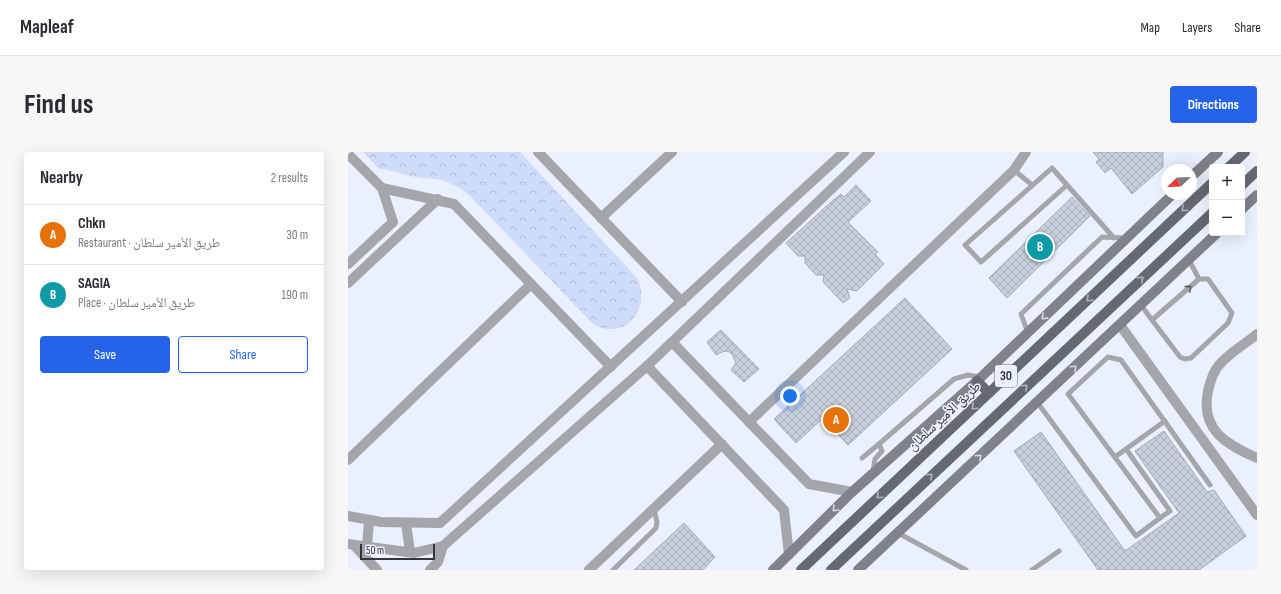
<!DOCTYPE html>
<html lang="en">
<head>
<meta charset="utf-8">
<style>
	:root { --surface:#fff; --page:#f7f7f7; --text:#2b2b33; --muted:#7c7c81; --line:#e1e1e2; --accent:#2563eb }
	body { margin:0; font-family:"Sofia Sans Condensed","Noto Naskh Arabic",sans-serif; background:var(--page); color:var(--text) }
	.controls { position:absolute; right:12px; top:12px; display:grid; overflow:hidden; border-radius:4px; box-shadow:0 4px 16px #0002 }
	.controls button { width:36px; height:36px; display:grid; place-items:center; padding:0; border:0; border-bottom:1px solid var(--line); background:var(--surface); color:var(--text); font:20px sans-serif }
	.compass { position:absolute; left:813px; top:12px; width:36px; height:36px; border-radius:50%; background:var(--surface); box-shadow:0 4px 16px #0002; rotate:247deg }
	.scale { position:absolute; left:12px; bottom:10px; width:75px; box-sizing:border-box; padding-left:4px; border:2px solid #33353a; border-top:0; font-size:11px; line-height:14px; white-space:nowrap; color:#33353a; -webkit-text-stroke:3px #eaf0fd; paint-order:stroke }
	.you { position:absolute; left:442px; top:244px; width:14px; height:14px; margin:-10px; border:3px solid #fff; border-radius:50%; background:#1a73e8; box-shadow:0 0 0 6px #1a73e833 }
	.badge { display:grid; place-items:center; width:26px; height:26px; border-radius:50%; background:var(--accent); color:#fff; font-size:13px; font-weight:700 }
	.pin { position:absolute; translate:-50% -50%; border:2px solid #fff; box-shadow:0 1px 4px #0006 }
	.list { margin:0; padding:0; list-style:none }
	h2 { display:flex; justify-content:space-between; align-items:center; height:52px; margin:0; padding:0 16px; font-size:17px }
	h2 small { font-size:13px; font-weight:400; color:var(--muted) }
	.list li { display:grid; grid-template-columns:26px 1fr auto; gap:12px; align-items:center; box-sizing:border-box; height:60px; padding:0 16px; border-top:1px solid var(--line) }
	.list b { display:block; font-size:15px; white-space:nowrap }
	.list p { margin:0; font-size:13px; white-space:nowrap; color:var(--muted) }
	.list em { font-size:13px; font-style:normal; color:var(--muted) }
	.actions { display:flex; gap:8px; padding:12px 16px }
	.actions a { flex:1; padding:9px 0; border:1px solid var(--accent); border-radius:4px; text-align:center; font-size:14px; color:var(--accent) }
	.actions .main { background:var(--accent); color:#fff }
	.map { position:relative; flex:none; width:909px; height:418px; overflow:hidden; border-radius:4px }
	header { display:flex; align-items:center; gap:24px; box-sizing:border-box; height:56px; padding:0 20px; background:var(--surface); border-bottom:1px solid var(--line) }
	header strong { font-size:19px }
	nav { display:flex; gap:22px; margin-inline-start:auto; font-size:14px }
	.intro { display:flex; align-items:center; justify-content:space-between; box-sizing:border-box; height:96px; padding:0 24px }
	h1 { margin:0; font-size:28px }
	.button { padding:10px 18px; border-radius:4px; background:var(--accent); color:#fff; font-size:14px; font-weight:700 }
	main { display:flex; gap:24px; padding:0 24px }
	aside { flex:1; background:var(--surface); border-radius:4px; box-shadow:0 4px 16px #0002 }
	.map>svg:first-child { display:block }
	.park { fill:url(#park-crowns) }
	.building { fill:url(#building-cross-hatch); stroke:#a5abb7 }
	.lines { fill:none; stroke-linecap:round; stroke-linejoin:round }
	.lane { stroke:#a4a6ab; stroke-width:5 }
	.street { stroke:#a4a6ab; stroke-width:10 }
	.secondary { stroke:#7f828a; stroke-width:10 }
	.primary { stroke:#656972; stroke-width:10 }
	.oneway { stroke:#aeb3be }
	.oneway2 { stroke:#5b5d62 }
	.oneway3 { stroke:#d5dae6 }
	.labels { text-anchor:middle; dominant-baseline:central; stroke-width:3; stroke-linejoin:round; paint-order:stroke }
	.shield { fill:#eaf0fd; stroke:#6a6d74; stroke-width:1 }
	.shield-label { font-size:13px; font-weight:bold; fill:#33353a }
	.street-label { font-size:14px; fill:#33353a; stroke:#eaf0fd }
</style>
</head>
<body>
<header>
<strong>Mapleaf</strong>
<nav><a>Map</a><a>Layers</a><a>Share</a></nav>
</header>
<div class="intro"><h1>Find us</h1><a class="button">Directions</a></div>
<main>
<aside>
<h2>Nearby<small>2 results</small></h2>
<ul class="list">
<li><span class="badge" style="background:#e8710a">A</span><div><b>Chkn</b><p>Restaurant · طريق الأمير سلطان</p></div><em>30 m</em></li>
<li><span class="badge" style="background:#0f9aa8">B</span><div><b>SAGIA</b><p>Place · طريق الأمير سلطان</p></div><em>190 m</em></li>
</ul>
<div class="actions"><a class="main">Save</a><a>Share</a></div>
</aside>
<div class="map">
<svg width="909" height="418" viewBox="0 0 909 418">
	<defs>
		<pattern id="park-crowns" width="20" height="18" patternUnits="userSpaceOnUse"><rect width="20" height="18" fill="#cedbf9"/><path d="M2 6a3 3 0 1 1 6 0M12 15a3 3 0 1 1 6 0" fill="none" stroke="#b1bdd6"/></pattern>
		<pattern id="building-cross-hatch" width="8" height="8" patternUnits="userSpaceOnUse"><rect width="8" height="8" fill="#c8ceda"/><path d="M0 0l8 8M0 8l8-8" fill="none" stroke="#acb2bc"/></pattern>
	</defs>
	<rect width="100%" height="100%" fill="#eaf0fd"/>
	<path class="park" d="M15,0H172L290,127C302,158 279,188 246,173L121,43L110,35L94,28L68,25L30,16Z"/>
	<g class="building">
		<polygon points="745,0 815,0 815,15 784,42 763,16 757,21 748,10 751,7"/>
		<polygon points="508,33 523,49 500,70 530,100 527,102 536,112 509,139 499,137 502,146 495,151 475,130 476,123 468,123 457,111 457,104 450,104 438,91 483,50 493,42 496,45"/>
		<polygon points="724,45 742,64 659,146 641,126"/>
		<polygon points="557,146 604,197 500,293 475,266 448,291 426,267"/>
		<polygon points="373,178 411,217 396,230 383,218 388,211 385,204 382,200 376,199 368,203 359,190"/>
		<polygon points="816,279 859,340 866,338 898,384 851,418 750,418 666,299 693,280 777,399 831,361 787,299"/>
		<polygon points="336,371 367,405 355,418 286,418"/>
	</g>
	<g class="lines">
		<g class="lane">
			<polyline points="666,18 684,33"/>
			<polyline points="719,33 633,110 617,93 704,16 766,86"/>
			<polyline points="793,153 804,168 851,127 841,108"/>
			<polyline points="804,168 832,205 837,207 843,206 880,171 884,161 860,127 851,127"/>
			<polyline points="680,181 673,162 754,85 777,86"/>
			<polyline points="689,250 788,384 812,366 720,242 760,205 773,208 862,333"/>
			<polyline points="767,305 778,297"/>
			<polyline points="514,306 531,292"/>
			<polyline points="525,320 527,307 534,299 531,292 606,227 620,223 632,225"/>
			<polyline points="812,366 822,359 778,297 817,269"/>
			<polyline points="550,381 618,418"/>
			<polyline points="265,418 308,376 309,370 306,357"/>
			<polyline points="684,418 711,399"/>
		</g>
		<g class="street">
			<polyline points="190,0 334,150"/>
			<polyline points="0,2 34,36 106,52 263,215"/>
			<polyline points="253,66 324,0"/>
			<polyline points="0,112 45,70 34,36"/>
			<polyline points="0,131 90,47"/>
			<polyline points="772,173 909,363"/>
			<path d="M909,182C897,192 881,201 871,213C865,220 862,230 860,239C852,278 878,292 909,306"/>
			<polyline points="324,190 461,332 504,340"/>
			<polyline points="299,214 436,358 441,403"/>
			<polyline points="401,270 666,18 678,0"/>
			<polyline points="0,308 183,132"/>
			<polyline points="0,364 33,370 92,371 496,0"/>
			<polyline points="58,371 62,400"/>
			<polyline points="0,392 66,401 95,394 299,214 522,0"/>
			<polyline points="6,393 29,418"/>
			<polyline points="19,395 21,368"/>
			<polyline points="82,418 90,410 95,394"/>
			<polyline points="241,418 374,292"/>
		</g>
		<g class="secondary">
			<polyline points="843,25 870,0"/>
			<polyline points="894,57 909,43"/>
			<polyline points="425,418 504,340 629,229 825,42"/>
			<polyline points="510,418 869,81"/>
		</g>
		<g class="primary">
			<polyline points="881,15 897,0"/>
			<polyline points="894,33 909,19"/>
			<polyline points="629,229 641,241"/>
			<polyline points="453,418 864,31"/>
			<polyline points="483,418 864,61"/>
		</g>
	</g>
	<defs><path id="oneway-chevron" d="M-2-3.5L2.5 0L-2 3.5" fill="none" stroke-width="1.6" stroke-linecap="round" stroke-linejoin="round"/></defs>
	<g class="oneway">
		<use href="#oneway-chevron" transform="translate(836 57) rotate(137)"/>
		<use href="#oneway-chevron" transform="translate(793 127) rotate(-43)"/>
		<use href="#oneway-chevron" transform="translate(741 147) rotate(137)"/>
		<use href="#oneway-chevron" transform="translate(677 235) rotate(-43)"/>
		<use href="#oneway-chevron" transform="translate(626 255) rotate(137)"/>
		<use href="#oneway-chevron" transform="translate(582 324) rotate(-43)"/>
		<use href="#oneway-chevron" transform="translate(531 344) rotate(137)"/>
	</g>
	<use class="oneway2" href="#oneway-chevron" transform="translate(841 136) rotate(-41)"/>
	<g class="oneway3">
		<use href="#oneway-chevron" transform="translate(696 165) rotate(136)"/>
		<use href="#oneway-chevron" transform="translate(726 216) rotate(-43)"/>
		<use href="#oneway-chevron" transform="translate(631 305) rotate(-43)"/>
		<use href="#oneway-chevron" transform="translate(487 357) rotate(135)"/>
	</g>
	<g class="labels">
		<rect class="shield" x="647" y="213" width="22" height="22" rx="3"/>
		<g class="shield-label">
			<text x="658" y="224">30</text>
		</g>
		<g class="street-label">
			<text transform="translate(596 264) rotate(-43)">طريق الأمير سلطان</text>
		</g>
	</g>
</svg>
<div class="controls">
<button>+</button>
<button>−</button>
</div>
<svg class="compass" viewBox="-18 -18 36 36"><path d="M0-13l5 13h-10z" fill="#e53935"/><path d="M0 13l5-13h-10z" fill="#7c7c81"/></svg>
<div class="scale">50 m</div>
<div class="you"></div>
<div class="pin badge" style="left:488px;top:268px;background:#e8710a">A</div>
<div class="pin badge" style="left:692px;top:95px;background:#0f9aa8">B</div>
</div>
</main>
</body>
</html>
